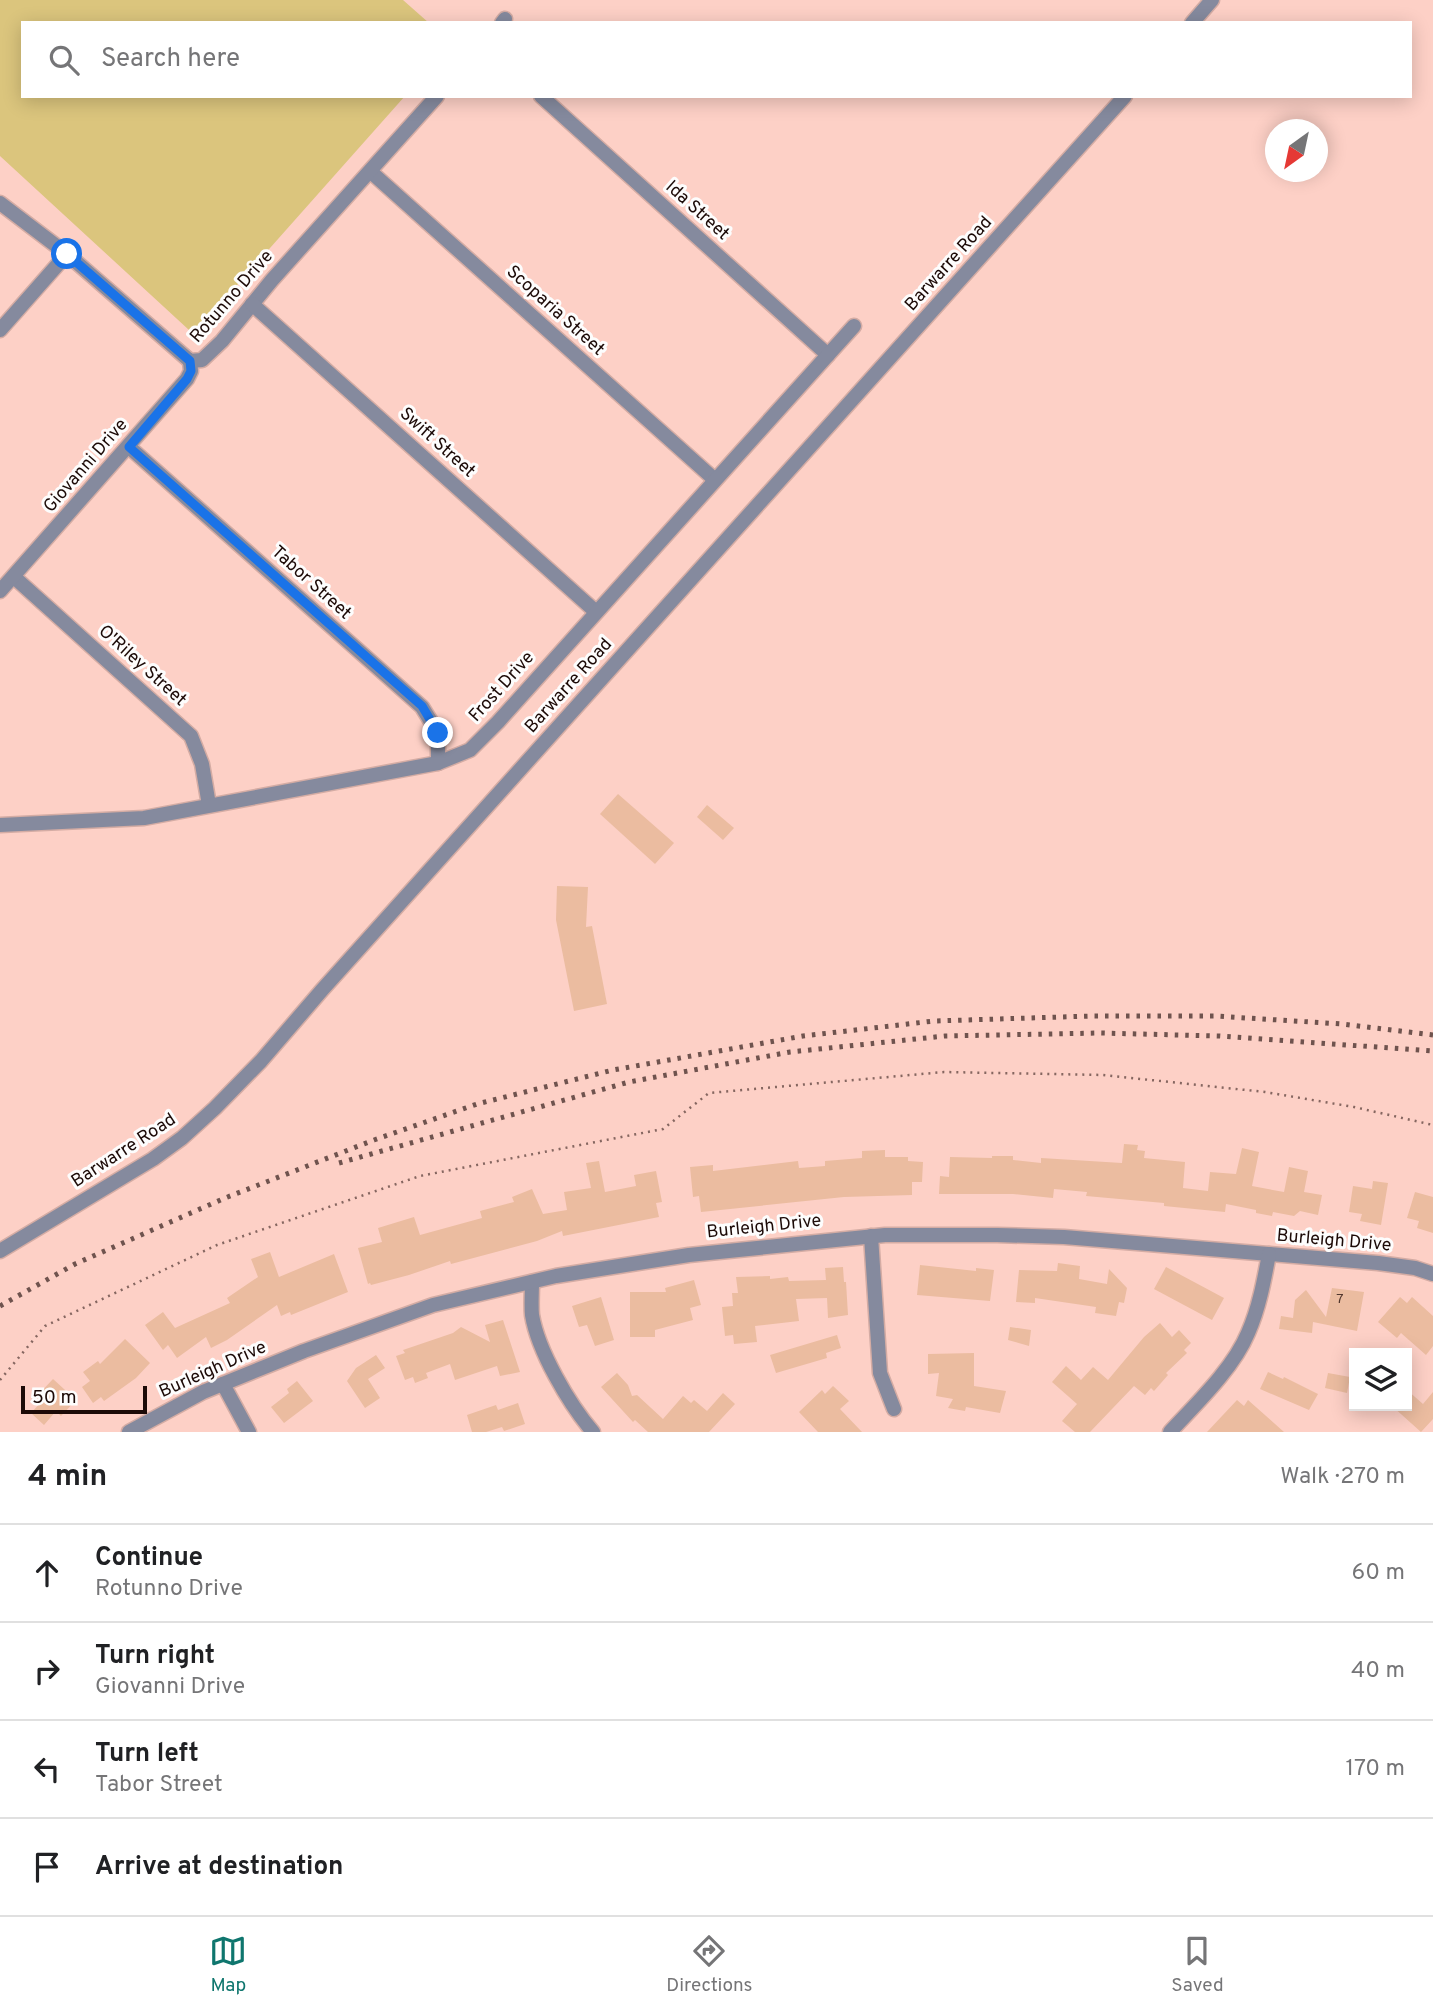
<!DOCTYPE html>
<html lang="en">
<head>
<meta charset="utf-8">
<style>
	:root { --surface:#fff; --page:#f2f2f2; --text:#202124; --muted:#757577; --line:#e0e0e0; --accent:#0f766e }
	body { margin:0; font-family:Overpass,sans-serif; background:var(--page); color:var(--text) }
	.controls { position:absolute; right:21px; bottom:21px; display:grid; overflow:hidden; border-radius:0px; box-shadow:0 4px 18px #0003 }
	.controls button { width:63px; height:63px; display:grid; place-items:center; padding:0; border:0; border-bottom:2px solid var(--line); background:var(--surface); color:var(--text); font:35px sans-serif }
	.compass { position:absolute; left:1265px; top:119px; width:63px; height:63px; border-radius:50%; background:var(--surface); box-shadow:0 4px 18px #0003; rotate:213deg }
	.scale { position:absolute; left:21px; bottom:18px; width:126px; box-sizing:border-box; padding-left:7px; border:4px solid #1c0a07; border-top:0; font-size:19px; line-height:24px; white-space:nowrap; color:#1c0a07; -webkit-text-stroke:5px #fdfdfd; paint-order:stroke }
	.stop { position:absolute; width:21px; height:21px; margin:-16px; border:5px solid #1a73e8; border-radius:50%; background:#fff }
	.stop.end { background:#1a73e8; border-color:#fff; box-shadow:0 2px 7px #0008 }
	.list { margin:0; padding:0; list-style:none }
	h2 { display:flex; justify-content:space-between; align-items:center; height:91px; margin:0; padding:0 28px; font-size:30px }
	h2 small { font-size:23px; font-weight:400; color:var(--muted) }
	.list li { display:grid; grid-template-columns:46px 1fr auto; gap:21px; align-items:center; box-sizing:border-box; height:98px; padding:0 28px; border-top:2px solid var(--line) }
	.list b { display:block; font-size:26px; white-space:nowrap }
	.list p { margin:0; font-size:23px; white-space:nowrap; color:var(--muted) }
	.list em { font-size:23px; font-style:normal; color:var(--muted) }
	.icon { flex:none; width:38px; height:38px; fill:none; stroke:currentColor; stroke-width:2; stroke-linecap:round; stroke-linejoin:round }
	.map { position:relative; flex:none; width:1433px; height:1432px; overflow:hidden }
	.search { position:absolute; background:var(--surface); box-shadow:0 4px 18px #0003; left:21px; right:21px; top:21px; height:77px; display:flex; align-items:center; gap:18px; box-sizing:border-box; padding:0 24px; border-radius:0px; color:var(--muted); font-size:26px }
	.sheet { height:483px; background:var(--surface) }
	nav { display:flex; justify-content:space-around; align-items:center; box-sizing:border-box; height:98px; border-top:2px solid var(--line); background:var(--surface); font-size:19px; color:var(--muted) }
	nav a { display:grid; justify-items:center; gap:4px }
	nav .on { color:var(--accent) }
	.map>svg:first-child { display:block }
	.park { fill:#dbc57d }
	.building { fill:#ebbca0 }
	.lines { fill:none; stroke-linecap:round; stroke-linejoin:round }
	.street-casing { stroke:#d4aca4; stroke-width:17 }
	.path { stroke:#856660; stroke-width:2.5; stroke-dasharray:2 5; stroke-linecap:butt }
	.street { stroke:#858a9e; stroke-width:14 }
	.rail { stroke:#6f534e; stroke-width:5; stroke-dasharray:3.5 7; stroke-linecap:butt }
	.route { stroke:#1a73e8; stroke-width:9 }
	.labels { text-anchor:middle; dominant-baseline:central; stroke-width:6; stroke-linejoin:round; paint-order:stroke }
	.number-label { font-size:14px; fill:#50362d }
	.street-label { font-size:18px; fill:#1c0a07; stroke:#fdfdfd }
</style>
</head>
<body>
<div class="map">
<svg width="1433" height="1432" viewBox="0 0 1433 1432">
	<rect width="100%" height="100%" fill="#fdd0c6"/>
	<polygon class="park" points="0,0 403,0 429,23 23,23 23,96 405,96 199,328 189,330 0,156"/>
	<g class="building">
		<polygon points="618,794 674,843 655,864 600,814"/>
		<polygon points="707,805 734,828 723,840 697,817"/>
		<polygon points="557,886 588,887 586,927 592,926 607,1004 574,1011 556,920"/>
		<polygon points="1124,1144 1138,1145 1137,1150 1145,1151 1144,1158 1185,1162 1183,1188 1208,1191 1210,1172 1236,1174 1242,1148 1259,1152 1252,1186 1284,1192 1289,1167 1308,1171 1304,1192 1322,1195 1318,1215 1300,1211 1294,1216 1273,1212 1272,1216 1256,1213 1256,1210 1226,1204 1225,1212 1164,1206 1164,1203 1086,1196 1087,1192 1054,1189 1053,1198 1013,1194 939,1194 940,1176 949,1177 950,1157 992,1158 992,1156 1013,1156 1013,1160 1041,1163 1041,1158 1122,1163"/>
		<polygon points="885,1150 885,1157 908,1157 908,1161 923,1162 922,1182 912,1182 912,1195 844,1197 701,1212 699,1196 693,1197 690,1167 713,1165 713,1171 798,1161 799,1168 825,1166 825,1161 862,1158 862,1151"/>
		<polygon points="599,1161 605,1192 636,1186 634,1175 656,1171 662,1202 656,1203 659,1217 563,1236 562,1231 537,1241 451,1264 450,1261 409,1275 371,1285 370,1283 368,1284 358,1248 382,1242 378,1228 414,1217 420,1235 482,1218 480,1211 514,1202 512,1197 532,1189 543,1214 567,1210 564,1192 591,1188 586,1163"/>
		<polygon points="1373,1181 1388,1183 1381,1225 1360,1221 1362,1214 1349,1212 1353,1186 1372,1189"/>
		<polygon points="1415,1192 1433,1197 1433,1233 1417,1228 1419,1221 1407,1218"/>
		<polygon points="270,1252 279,1277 334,1254 348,1292 291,1315 290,1312 281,1316 277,1305 227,1340 211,1348 206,1337 177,1358 168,1345 163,1350 145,1325 163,1312 175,1328 230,1303 227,1298 258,1277 251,1259"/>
		<polygon points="1058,1263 1080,1266 1079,1279 1107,1284 1109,1269 1127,1288 1124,1303 1119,1302 1116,1316 1095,1313 1096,1307 1035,1298 1035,1303 1016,1302 1019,1270 1057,1271"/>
		<polygon points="920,1265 976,1271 976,1268 994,1270 990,1301 917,1295"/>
		<polygon points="843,1267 844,1282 846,1282 848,1315 828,1318 827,1298 796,1299 799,1321 755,1326 757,1342 734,1344 733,1335 725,1336 722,1307 733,1306 732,1293 738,1293 736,1277 770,1276 770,1279 788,1277 789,1281 826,1280 825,1268"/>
		<polygon points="1166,1267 1224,1298 1212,1320 1154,1289"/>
		<polygon points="694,1280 701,1305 690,1308 693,1320 655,1330 655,1337 630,1337 630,1292 666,1292 665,1288"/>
		<polygon points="1332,1288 1364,1292 1357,1331 1313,1322 1312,1333 1279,1329 1281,1316 1293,1318 1295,1300 1306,1290 1326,1317"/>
		<polygon points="601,1297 614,1340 595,1346 587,1325 579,1327 572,1306"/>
		<polygon points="1400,1297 1407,1303 1412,1297 1433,1316 1433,1346 1426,1355 1401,1333 1397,1338 1378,1322"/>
		<polygon points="503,1320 520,1372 500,1376 497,1366 455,1380 450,1364 426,1373 428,1378 415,1383 413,1377 405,1380 396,1356 405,1353 403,1350 453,1333 461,1327 490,1342 485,1325"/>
		<polygon points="1160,1323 1172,1337 1179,1330 1191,1343 1184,1350 1187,1353 1166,1373 1168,1375 1154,1391 1151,1388 1145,1395 1134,1386 1090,1432 1075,1432 1062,1421 1077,1404 1052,1382 1066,1366 1081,1380 1093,1367 1108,1380 1144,1337"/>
		<polygon points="1010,1327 1031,1330 1029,1346 1008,1340"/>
		<polygon points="837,1335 841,1348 826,1353 827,1358 776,1373 770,1355"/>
		<polygon points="125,1339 150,1363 136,1378 104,1401 101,1397 93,1403 82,1387 90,1381 83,1372 98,1361 100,1364"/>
		<polygon points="974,1353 974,1386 1006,1391 1000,1413 966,1407 965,1411 948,1408 953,1399 936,1396 939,1373 928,1374 928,1354"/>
		<polygon points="376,1355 385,1368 368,1379 380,1398 365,1408 347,1381 356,1368"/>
		<polygon points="1268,1372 1283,1379 1284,1377 1318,1394 1309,1410 1260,1389"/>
		<polygon points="617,1373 628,1385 632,1396 637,1395 663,1419 683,1396 691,1403 694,1400 707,1411 723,1393 735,1404 709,1432 648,1432 635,1420 633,1422 601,1387"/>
		<polygon points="1328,1373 1350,1377 1347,1393 1325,1388"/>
		<polygon points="53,1379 76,1400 61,1416 56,1411 44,1425 31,1413 43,1400 38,1395"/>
		<polygon points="297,1381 313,1401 284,1423 271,1407 289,1393 287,1389"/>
		<polygon points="833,1386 849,1401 840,1409 862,1432 818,1432 799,1412 822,1390 825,1394"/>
		<polygon points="1407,1390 1423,1404 1433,1392 1433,1419 1421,1432 1392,1406 1407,1406"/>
		<polygon points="1237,1400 1244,1406 1248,1400 1284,1432 1207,1432"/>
		<polygon points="518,1403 525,1424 504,1431 502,1427 486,1432 472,1432 467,1415 496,1405 498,1410"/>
	</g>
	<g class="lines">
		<defs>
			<g id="street">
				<polyline points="502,23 505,19"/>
				<polyline points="1192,23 1212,0"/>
				<polyline points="541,96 828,355"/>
				<polyline points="371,172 714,479"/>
				<polyline points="0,203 67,254 190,361 202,360 222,341 272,280 437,96"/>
				<polyline points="252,304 595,611"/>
				<polyline points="0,330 67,254"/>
				<polyline points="129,447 422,707 438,733 438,763"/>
				<polyline points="14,577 191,736 202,764 209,805"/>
				<polyline points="0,591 187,379 191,371 190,361"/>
				<polyline points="0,825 144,818 438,763 470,750 498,722 854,326"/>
				<polyline points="871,1236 880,1373 894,1409"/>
				<polyline points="0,1251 153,1159 182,1138 215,1108 261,1061 322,990 1125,96"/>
				<path d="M532,1282C532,1292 531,1305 532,1315C538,1351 569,1404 593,1432"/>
				<polyline points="223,1384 249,1432"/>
				<polyline points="129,1432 203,1392 304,1351 433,1305 556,1276 689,1255 885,1235 997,1235 1064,1237 1378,1263 1415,1268 1433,1274"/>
				<path d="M1170,1432C1196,1404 1233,1369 1248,1333C1259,1308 1264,1281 1269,1254"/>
			</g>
		</defs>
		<use href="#street" class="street-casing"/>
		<polyline class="path" points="0,1380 45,1326 217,1245 420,1176 663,1129 709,1093 944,1072 1103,1075 1265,1092 1354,1107 1433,1125"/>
		<use href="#street" class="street"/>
		<g class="rail">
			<polyline points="339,1163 629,1082 790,1052 945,1036 1100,1033 1219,1036 1433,1051"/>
			<polyline points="0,1306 75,1264 225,1198 374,1140 477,1104 613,1070 803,1036 934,1021 1093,1016 1215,1016 1342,1024 1433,1035"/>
		</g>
	</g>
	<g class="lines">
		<polyline class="route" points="67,254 190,361 191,371 187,379 129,447 422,706 438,733"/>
	</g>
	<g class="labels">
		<g class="number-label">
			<text x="1340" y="1299">7</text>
		</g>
		<g class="street-label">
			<text transform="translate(697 211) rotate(42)">Ida Street</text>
			<text transform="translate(949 264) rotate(-48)">Barwarre Road</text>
			<text transform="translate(232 297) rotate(-49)">Rotunno Drive</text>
			<text transform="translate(555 311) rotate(42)">Scoparia Street</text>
			<text transform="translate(437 443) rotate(42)">Swift Street</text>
			<text transform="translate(86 466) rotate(-49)">Giovanni Drive</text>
			<text transform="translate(311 583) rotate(42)">Tabor Street</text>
			<text transform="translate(142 666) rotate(42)">O'Riley Street</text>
			<text transform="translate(569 686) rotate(-48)">Barwarre Road</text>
			<text transform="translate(502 687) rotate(-48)">Frost Drive</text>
			<text transform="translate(124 1151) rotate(-33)">Barwarre Road</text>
			<text transform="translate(764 1227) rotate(-6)">Burleigh Drive</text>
			<text transform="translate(1334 1241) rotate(5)">Burleigh Drive</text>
			<text transform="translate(213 1370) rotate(-24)">Burleigh Drive</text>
		</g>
	</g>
</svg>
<div class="controls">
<button><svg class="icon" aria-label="layers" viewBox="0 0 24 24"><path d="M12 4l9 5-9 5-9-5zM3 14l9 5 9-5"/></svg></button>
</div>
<svg class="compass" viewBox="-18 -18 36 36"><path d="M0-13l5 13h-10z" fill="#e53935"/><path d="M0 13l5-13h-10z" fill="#757577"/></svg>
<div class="scale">50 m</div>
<div class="stop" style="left:67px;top:254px"></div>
<div class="stop end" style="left:438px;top:733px"></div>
<div class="search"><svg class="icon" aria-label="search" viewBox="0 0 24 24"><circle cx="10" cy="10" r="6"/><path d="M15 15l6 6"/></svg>Search here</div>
</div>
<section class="sheet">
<h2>4 min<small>Walk · 270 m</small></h2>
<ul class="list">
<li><svg class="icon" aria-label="ahead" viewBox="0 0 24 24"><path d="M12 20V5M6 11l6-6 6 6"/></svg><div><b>Continue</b><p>Rotunno Drive</p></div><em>60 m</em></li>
<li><svg class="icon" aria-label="right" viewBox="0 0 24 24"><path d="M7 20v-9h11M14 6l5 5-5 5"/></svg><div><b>Turn right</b><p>Giovanni Drive</p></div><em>40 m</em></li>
<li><svg class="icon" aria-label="left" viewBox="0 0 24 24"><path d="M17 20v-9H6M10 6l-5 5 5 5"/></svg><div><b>Turn left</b><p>Tabor Street</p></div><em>170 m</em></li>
<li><svg class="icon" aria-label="arrive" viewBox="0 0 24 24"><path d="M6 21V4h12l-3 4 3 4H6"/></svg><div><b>Arrive at destination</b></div></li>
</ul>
</section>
<nav>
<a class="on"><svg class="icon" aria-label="map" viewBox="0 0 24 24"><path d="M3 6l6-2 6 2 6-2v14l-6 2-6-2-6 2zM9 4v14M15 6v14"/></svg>Map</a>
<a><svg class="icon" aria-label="directions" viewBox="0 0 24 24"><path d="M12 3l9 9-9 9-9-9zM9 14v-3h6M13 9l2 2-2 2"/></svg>Directions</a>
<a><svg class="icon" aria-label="saved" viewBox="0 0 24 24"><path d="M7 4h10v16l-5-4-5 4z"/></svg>Saved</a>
</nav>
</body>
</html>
